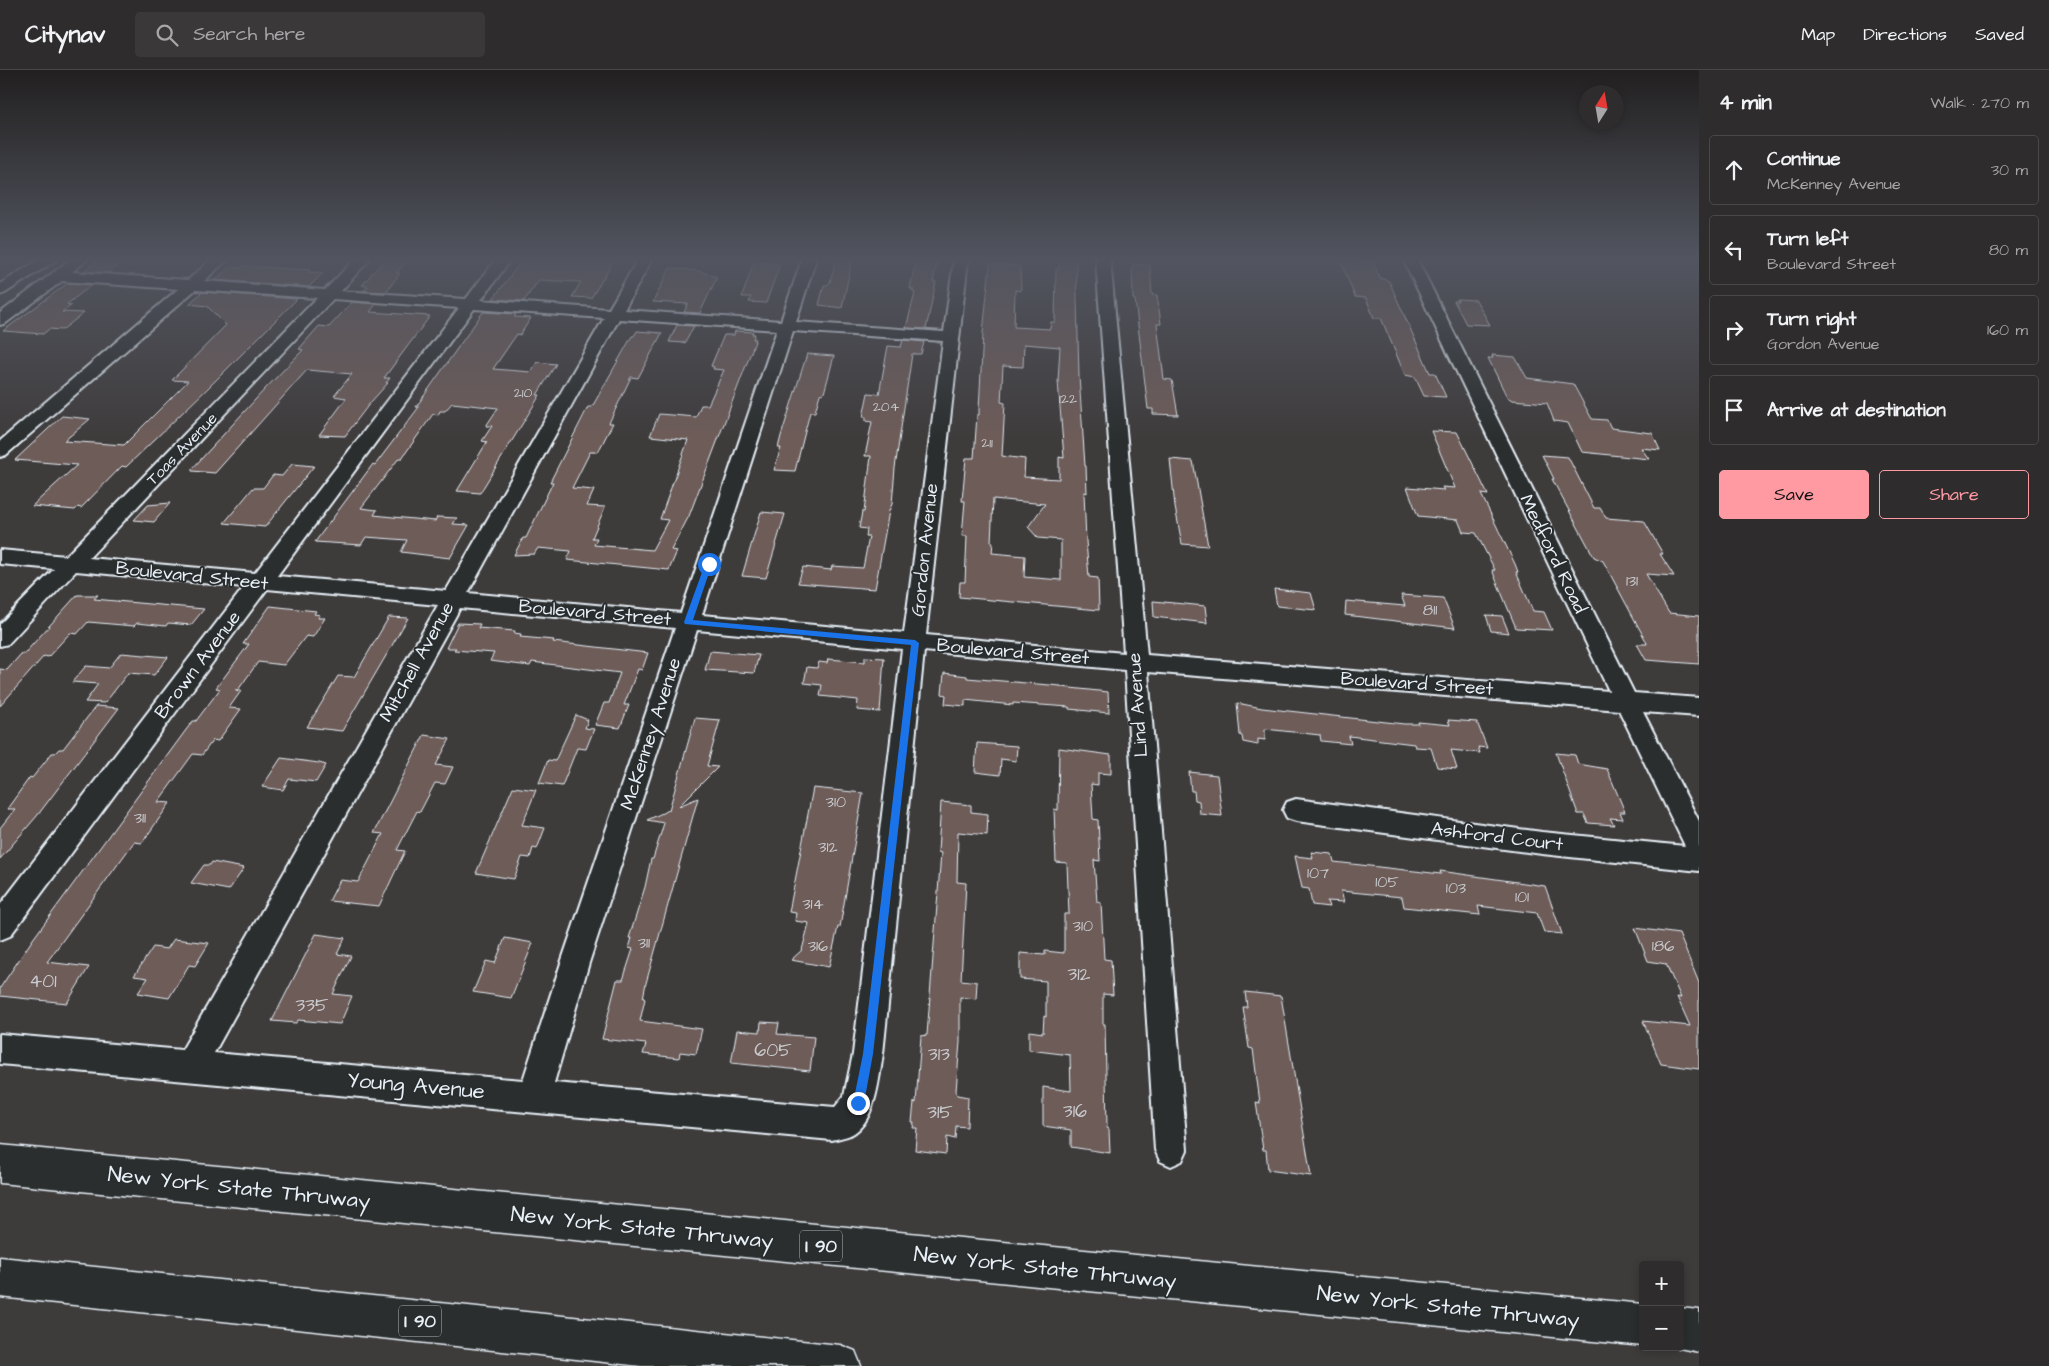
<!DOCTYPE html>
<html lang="en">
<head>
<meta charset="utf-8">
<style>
	:root { --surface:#2e2c2c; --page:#3a3838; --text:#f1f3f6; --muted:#a7a7a9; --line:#494848; --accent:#ff9aa2 }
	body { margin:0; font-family:"Architects Daughter",sans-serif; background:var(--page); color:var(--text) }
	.controls { position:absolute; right:15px; bottom:15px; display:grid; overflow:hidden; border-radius:5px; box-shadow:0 2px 8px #0003 }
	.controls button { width:45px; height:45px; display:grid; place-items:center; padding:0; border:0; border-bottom:1px solid var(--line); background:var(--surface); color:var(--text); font:25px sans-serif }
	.compass { position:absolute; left:1579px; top:15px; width:45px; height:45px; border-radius:50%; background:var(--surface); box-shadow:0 2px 8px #0003; rotate:11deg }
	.stop { position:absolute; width:15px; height:15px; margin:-11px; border:4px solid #1a73e8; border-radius:50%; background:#fff }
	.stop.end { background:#1a73e8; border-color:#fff; box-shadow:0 1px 5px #0008 }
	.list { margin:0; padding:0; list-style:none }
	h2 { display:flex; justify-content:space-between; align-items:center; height:65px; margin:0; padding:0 20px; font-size:21px }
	h2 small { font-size:16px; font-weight:400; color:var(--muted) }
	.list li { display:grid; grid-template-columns:32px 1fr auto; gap:15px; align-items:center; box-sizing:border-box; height:70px; margin:0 10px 10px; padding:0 10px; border:1px solid var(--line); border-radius:5px }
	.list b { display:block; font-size:19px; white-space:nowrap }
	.list p { margin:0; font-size:16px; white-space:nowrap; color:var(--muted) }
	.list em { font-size:16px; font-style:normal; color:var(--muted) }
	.actions { display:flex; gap:10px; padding:15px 20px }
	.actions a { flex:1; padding:11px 0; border:1px solid var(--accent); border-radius:5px; text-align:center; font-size:18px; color:var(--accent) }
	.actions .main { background:var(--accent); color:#111 }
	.icon { flex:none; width:28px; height:28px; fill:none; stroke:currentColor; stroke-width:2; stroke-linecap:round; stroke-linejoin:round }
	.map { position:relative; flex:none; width:1699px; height:1296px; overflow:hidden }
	header { display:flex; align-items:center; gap:30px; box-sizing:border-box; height:70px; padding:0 25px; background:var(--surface); border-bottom:1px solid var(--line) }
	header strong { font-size:24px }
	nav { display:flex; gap:28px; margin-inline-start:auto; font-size:18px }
	.search { width:350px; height:45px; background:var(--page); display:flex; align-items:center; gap:12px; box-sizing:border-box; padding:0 18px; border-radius:5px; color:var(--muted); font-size:19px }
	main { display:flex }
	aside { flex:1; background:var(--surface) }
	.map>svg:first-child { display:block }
	.building { fill:#6e5c59; stroke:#e8f1f8; fill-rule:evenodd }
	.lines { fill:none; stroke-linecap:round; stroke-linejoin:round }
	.minor-casing { stroke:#e8f1f8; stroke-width:4 }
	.highway-casing { stroke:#e8f1f8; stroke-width:3 }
	.minor { fill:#2a2d2e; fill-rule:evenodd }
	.highway { fill:#2a2d2e; fill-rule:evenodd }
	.route { fill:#1a73e8 }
	.labels { text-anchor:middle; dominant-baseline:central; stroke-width:4; stroke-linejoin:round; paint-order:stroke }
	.far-number-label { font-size:14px; fill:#caccd0 }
	.far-street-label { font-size:16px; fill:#e8f1f8; stroke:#2a2d2e }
	.number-label { font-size:16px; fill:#caccd0 }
	.shield { fill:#2a2d2e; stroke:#afb6bb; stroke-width:1 }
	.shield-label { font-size:18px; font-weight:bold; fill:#e8f1f8 }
	.street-label { font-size:19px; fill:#e8f1f8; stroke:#2a2d2e }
	.near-number-label { font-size:19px; fill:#caccd0 }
	.near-street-label { font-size:22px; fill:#e8f1f8; stroke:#2a2d2e }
</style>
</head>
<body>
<header>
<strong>Citynav</strong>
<div class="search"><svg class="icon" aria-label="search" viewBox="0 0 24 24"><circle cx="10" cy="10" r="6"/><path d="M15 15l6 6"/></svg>Search here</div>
<nav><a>Map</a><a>Directions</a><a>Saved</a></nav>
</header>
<main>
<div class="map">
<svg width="1699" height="1296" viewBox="0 0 1699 1296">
	<rect width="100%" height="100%" fill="#3e3b3b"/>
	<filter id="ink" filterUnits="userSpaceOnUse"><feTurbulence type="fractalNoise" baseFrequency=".02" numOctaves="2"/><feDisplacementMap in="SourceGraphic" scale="10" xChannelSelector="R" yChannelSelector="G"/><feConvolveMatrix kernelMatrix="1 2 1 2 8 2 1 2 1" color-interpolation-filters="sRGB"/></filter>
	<g filter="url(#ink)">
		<g class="building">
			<polygon points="99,189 123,191 108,203 84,201"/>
			<polygon points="385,189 409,189 396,203 400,203 386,222 363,221 368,216 362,215"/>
			<polygon points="523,189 615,189 591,228 572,227 581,212 539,210 524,231 493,229"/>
			<polygon points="836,189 852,190 842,238 819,235 824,215 827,215 830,212"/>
			<polygon points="916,189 933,189 933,192 937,192 933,212 936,212 926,259 906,258 915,223 913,222 913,219 910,219"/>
			<path d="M1062,189H1076L1079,306L1085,396H1086L1087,423L1084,422L1086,471L1089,507L1098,508L1099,540L959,527L960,512H965L967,466H962L965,431H962L966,388H974L977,345H979V339L983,263L990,194L1020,196L1021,221L1015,220L1014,257L1050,259L1051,252H1055L1056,199H1059V190ZM1024,274L1060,277L1058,311L1064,388L1059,387V409L1024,407L1025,389L1002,386L1005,333L1001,332L1003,296L1023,297ZM993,429L1045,434L1028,457L1038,468L1061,470V510L1024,507L1025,486L992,483L993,472H991Z"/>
			<polygon points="1340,190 1373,192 1380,208 1389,211 1430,303 1435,303 1446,327 1424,326 1415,307 1405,305 1381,248 1374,248 1366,228 1355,227"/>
			<polygon points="758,192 780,194 766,233 749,232 751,227 742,227 753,194 757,194"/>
			<polygon points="1132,194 1150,195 1152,225 1157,225 1161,254 1157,254 1164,309 1172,310 1178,345 1153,344 1153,339 1148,339 1135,230 1133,229"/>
			<polygon points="243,196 310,200 308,202 323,203 309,217 215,210 229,197 240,198"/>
			<polygon points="670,198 699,201 717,207 700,243 684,242 688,234 653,232"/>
			<polygon points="68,213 92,215 67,234 72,235 62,242 84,243 62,260 49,259 43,264 3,261"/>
			<polygon points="202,222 297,229 208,318 126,397 122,396 81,438 78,437 75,440 32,436 77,395 15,390 62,346 90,349 64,371 124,375 188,311 172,310 226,255 207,236 189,234"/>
			<polygon points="1457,229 1476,230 1490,255 1466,254 1454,231 1458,231"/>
			<polygon points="352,232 376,234 370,242 430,246 384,308 390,308 386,313 388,313 370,333 345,366 319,365 345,330 346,328 334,326 352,304 307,300 215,403 192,401 192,399 265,319 303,280 299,279 319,256 329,257"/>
			<polygon points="483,242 516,244 514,247 531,248 520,265 517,264 493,299 531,302 537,292 556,294 537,325 540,325 480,423 457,421 487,372 482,371 492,356 486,356 498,338 452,333 445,341 440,341 438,345 433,344 402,388 399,388 361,438 377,440 374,445 393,447 435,451 437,447 457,448 453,454 469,455 450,488 401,482 407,470 366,467 361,475 315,472 373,394 375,395 419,337 416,337"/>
			<polygon points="677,255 694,256 685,273 669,272"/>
			<polygon points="637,261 662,263 638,308 631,307 609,353 613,353 598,382 590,382 572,418 594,420 587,436 605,437 592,468 597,468 594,475 652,480 668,450 660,449 688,370 650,366 659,344 696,347 701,335 708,335 724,300 713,299 714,297 711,296 724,265 734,265 735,261 753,262 752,264 755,264 753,269 756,269 689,446 671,480 677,481 669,500 567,490 571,481 538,478 534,484 514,485 523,468 526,468 553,412 550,412 588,337 592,337 632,266 634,266"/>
			<polygon points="903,270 924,272 921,284 912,284 895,398 892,434 889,441 875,519 798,513 803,497 831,500 832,496 863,498 869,467 866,467 867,459 859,458 862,442 864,442 871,386 865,386 872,352 866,351 866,347 863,347 868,323 879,324 888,276 901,277"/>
			<polygon points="807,284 834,286 824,323 820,324 815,342 810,342 795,401 774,400 781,378 778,378 781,366"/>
			<polygon points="1492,285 1515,287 1527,308 1573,314 1592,349 1607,350 1611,358 1652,363 1660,380 1641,378 1649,389 1582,382 1568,353 1554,351 1547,333 1512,330 1507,327 1488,288 1493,288"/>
			<polygon points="1431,361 1457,362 1488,425 1481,424 1515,494 1518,502 1516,502 1533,541 1544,542 1552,560 1516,558 1492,500 1495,500 1476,463 1463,462 1458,450 1418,446 1407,417 1444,420 1442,417 1455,418"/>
			<polygon points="1542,385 1568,387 1594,438 1600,438 1606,448 1644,451 1663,484 1660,484 1674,506 1646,504 1669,543 1699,546 1699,594 1646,590 1637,574 1647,574 1646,571 1603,491 1594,487 1552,409 1554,409"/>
			<polygon points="1170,389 1193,391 1208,476 1182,474 1175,437"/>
			<polygon points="292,394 314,396 265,457 224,453 253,418 263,418 273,405 282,406"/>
			<polygon points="170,433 154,452 134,450 148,435"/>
			<polygon points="761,442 785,444 766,508 742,506"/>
			<polygon points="1274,519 1311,523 1316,540 1277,536"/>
			<polygon points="77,525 98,525 94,529 204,539 191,555 168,553 166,556 137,553 134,556 88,552 77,564 70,563 48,587 44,586 0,636 0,599 7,600 21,584 24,584"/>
			<polygon points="1401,525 1443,528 1455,558 1345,545 1346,531 1405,536"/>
			<polygon points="1153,531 1205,536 1207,553 1154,547"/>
			<polygon points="270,536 316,541 314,544 320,545 318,548 325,548 313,567 306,566 284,595 258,592 238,620 235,620 241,621 229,638 241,639 218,671 213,670 202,685 193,684 158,732 170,733 142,773 134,772 47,892 89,897 67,933 0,926 0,918 33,869 186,660 193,651 196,651 220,619 216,618 249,574 243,574"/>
			<polygon points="1486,545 1502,546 1509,563 1491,561"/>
			<polygon points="389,547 408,548 342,661 307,657 338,606 354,607"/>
			<polygon points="458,553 480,554 478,558 515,561 514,563 521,564 520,567 554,570 553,572 648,583 642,600 638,599 624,635 629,635 620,658 595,655 604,633 609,633 620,603 532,592 530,596 490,591 494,583 454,580 456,578 446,578"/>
			<polygon points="710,581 759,585 754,603 705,600"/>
			<polygon points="121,583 168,587 154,605 128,603 105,633 85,632 98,614 72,612 86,596 109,598"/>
			<polygon points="865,587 884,588 880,642 857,640 858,630 820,626 822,615 804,613 807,597 817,598 819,592 827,593 828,589 865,592"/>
			<polygon points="944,603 967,606 967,608 1061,616 1061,617 1108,622 1109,643 1069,639 1069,637 1013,633 1013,635 965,630 965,636 945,634 946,625 942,624"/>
			<polygon points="1237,633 1262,638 1404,654 1419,654 1418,652 1450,655 1448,650 1477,652 1487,678 1478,677 1480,683 1451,680 1457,699 1437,697 1431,678 1415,677 1414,674 1349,666 1351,674 1321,671 1320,665 1265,659 1265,670 1258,669 1258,675 1243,672 1242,666 1240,665"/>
			<polygon points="96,636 119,638 37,746 0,789 0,758 15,739 7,739 30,707 32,708 52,683 55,683 59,679 63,679"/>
			<polygon points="576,645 588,650 585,658 594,659 586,679 577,678 562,716 539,713 548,690 555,691"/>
			<polygon points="695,648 720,650 707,696 718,697 679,736 698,728 646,913 643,928 645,929 640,951 702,959 696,984 680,982 679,988 643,984 646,974 602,969 617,910 623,910 633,879 629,878 632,868 629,868 645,817 651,789 653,789 664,753 647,750 669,740"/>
			<polygon points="424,665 450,669 436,695 453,697 445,714 435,713 420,742 417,741 397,780 405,781 379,836 329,831 340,810 358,812 383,764 374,763"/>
			<polygon points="977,673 1017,676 1016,691 1001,689 1000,705 975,702"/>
			<polygon points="1059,678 1111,685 1111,704 1098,703 1098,715 1091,714 1093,749 1098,750 1100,791 1094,790 1097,832 1101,833 1104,889 1111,890 1113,925 1103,924 1103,954 1105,954 1107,1058 1109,1059 1110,1083 1071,1077 1071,1060 1043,1056 1043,1017 1071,1021 1070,985 1029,980 1029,961 1043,963 1044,946 1046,947 1046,911 1020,909 1020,883 1045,885 1045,881 1064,883 1064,844 1069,844 1067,793 1056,792 1054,739 1058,740"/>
			<polygon points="1556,683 1575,685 1578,694 1607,699 1625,742 1620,742 1623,749 1610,748 1614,755 1588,753 1584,744 1578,744"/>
			<polygon points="281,688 319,693 326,695 316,712 289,709 283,720 262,717"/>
			<polygon points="1189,702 1217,705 1222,746 1200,744 1199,731 1195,730 1194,721 1191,721"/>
			<polygon points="513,717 536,720 522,755 545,758 537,779 533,778 530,788 522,787 514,809 476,803"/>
			<polygon points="813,718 863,723 840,857 838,857 829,897 791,890 802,880 809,853 795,851 796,843 789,842"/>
			<polygon points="941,732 971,735 971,742 988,744 987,765 958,762 957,812 966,813 961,910 977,912 976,929 960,927 960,972 956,1021 957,1025 968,1027 967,1057 956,1056 955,1069 947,1067 946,1084 915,1080 917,1058 913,1058 914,1052 912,1052 914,1032 916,1033 921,966 927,965 941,783 938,782"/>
			<polygon points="1311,782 1332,784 1334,792 1441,804 1440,801 1545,816 1562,864 1544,862 1537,843 1478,836 1480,845 1404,837 1402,827 1341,821 1344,832 1327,831 1329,837 1312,835 1309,819 1302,818 1295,786 1313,788"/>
			<polygon points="212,792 244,798 229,820 191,813 204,795 210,795"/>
			<polygon points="1635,858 1679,864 1699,913 1699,999 1661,994 1643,951 1690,956 1677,927 1681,928 1666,894 1648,891"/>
			<polygon points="316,864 345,868 337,884 351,886 333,924 352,926 340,954 298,950 296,953 272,951"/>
			<polygon points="505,868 533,873 511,928 473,922 486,891 495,893"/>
			<polygon points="174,869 209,873 195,896 189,895 169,928 138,923 148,908 134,906 153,877 167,879"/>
			<polygon points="1245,922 1281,926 1311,1106 1268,1100 1266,1080 1263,1080 1256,1032 1260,1033 1253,979 1249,978 1243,937 1247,937"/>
			<polygon points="761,952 779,953 777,964 814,967 810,1001 731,993 737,960 760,962"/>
		</g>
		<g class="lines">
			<defs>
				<g id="minor">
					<polygon points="40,189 58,189 5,223 0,225 0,214"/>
					<path d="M71,189H88L72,202L188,210L212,189H228L204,211L325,220L355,189H370L341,221L466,229L496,189H511L481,230L609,239L638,189H652L624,240L781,251L802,189H816L796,252L944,262L954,189H968L926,565L1124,583L1096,189H1110L1147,585L1609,621L1403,189H1417L1634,623L1699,628V646L1643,642L1699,751V801L1542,784L1296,751L1287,748L1283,740L1287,732L1296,729L1542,762L1685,776L1619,640L1148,602L1187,1080L1182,1091L1171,1096L1160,1091L1155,1080L1125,600L924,581L883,984C879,1007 876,1049 854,1063C848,1067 839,1068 832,1070L0,994V964L182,980L438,535L267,519L10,866L0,870V835L244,517L76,501L8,574L0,576V554L54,499L0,494V480L66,486L317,228L195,220L6,385L0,387V371L178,219L62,211L6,253L0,255V243ZM333,229L459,238L255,503L89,488ZM474,239L604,248L446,521L277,506ZM619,249L777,260L681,543L468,523ZM793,261L943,271L904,563L702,545ZM460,538L675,558L561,893L523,1010L214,983ZM697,560L902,579L853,984L844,1026L835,1037L554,1013L589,893Z"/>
				</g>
				<g id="highway">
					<polygon points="0,1075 1643,1234 1643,1276 0,1113"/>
					<polygon points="0,1187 840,1275 855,1281 861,1296 641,1296 0,1227"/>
					<polygon points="1680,1238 1699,1240 1699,1282 1674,1277 1680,1277"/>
				</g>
			</defs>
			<use href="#minor" class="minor-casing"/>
			<use href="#highway" class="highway-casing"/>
			<use href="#minor" class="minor"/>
			<use href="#highway" class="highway"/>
		</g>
	</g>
	<linearGradient id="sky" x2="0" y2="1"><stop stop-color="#222020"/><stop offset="0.51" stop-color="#525560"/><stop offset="1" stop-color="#525560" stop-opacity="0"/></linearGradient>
	<rect width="1699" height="371" fill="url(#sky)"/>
	<polygon class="route" points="709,491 712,494 693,550 915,570 919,573 873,984 864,1033 862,1037 858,1039 855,1037 853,1033 863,984 911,575 685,554 684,552 705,494"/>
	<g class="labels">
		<g class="far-number-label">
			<text x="523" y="323">210</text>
			<text x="1068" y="329">122</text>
			<text x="886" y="337">204</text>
			<text x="987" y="373">211</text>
		</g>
		<g class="far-street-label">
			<text transform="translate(182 379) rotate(-46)">Toas Avenue</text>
		</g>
		<g class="number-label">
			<text x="1632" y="511">131</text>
			<text x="1430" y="540">811</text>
			<text x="836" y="732">310</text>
			<text x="140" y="748">311</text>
			<text x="828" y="777">312</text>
			<text x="1318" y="803">107</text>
			<text x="1387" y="812">105</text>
			<text x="1456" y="818">103</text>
			<text x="1522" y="827">101</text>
			<text x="813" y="834">314</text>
			<text x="1083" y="856">310</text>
			<text x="644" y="873">311</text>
			<text x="818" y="876">316</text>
			<text x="1663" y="876">186</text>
		</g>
		<g class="shield">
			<rect x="800" y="1160.5" width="42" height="31" rx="4"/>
			<rect x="399" y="1235.5" width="42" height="31" rx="4"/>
		</g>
		<g class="shield-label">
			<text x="821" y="1176">I 90</text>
			<text x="420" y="1251">I 90</text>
		</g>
		<g class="street-label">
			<text transform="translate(925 480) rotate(-84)">Gordon Avenue</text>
			<text transform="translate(1553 484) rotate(64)">Medford Road</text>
			<text transform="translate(192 506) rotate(6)">Boulevard Street</text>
			<text transform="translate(595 543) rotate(5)">Boulevard Street</text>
			<text transform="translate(1013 582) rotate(5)">Boulevard Street</text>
			<text transform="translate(417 592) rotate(-61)">Mitchell Avenue</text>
			<text transform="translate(198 595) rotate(-53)">Brown Avenue</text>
			<text transform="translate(1417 614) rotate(4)">Boulevard Street</text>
			<text transform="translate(1138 635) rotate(-94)">Lind Avenue</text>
			<text transform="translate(651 664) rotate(-72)">McKenney Avenue</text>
			<text transform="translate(1497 767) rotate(7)">Ashford Court</text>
		</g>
		<g class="near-number-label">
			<text x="1079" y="904">312</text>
			<text x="43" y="911">401</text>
			<text x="312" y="935">335</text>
			<text x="773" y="980">605</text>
			<text x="939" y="984">313</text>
			<text x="1075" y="1041">316</text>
			<text x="940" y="1042">315</text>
		</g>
		<g class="near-street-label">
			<text transform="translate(416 1016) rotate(5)">Young Avenue</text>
			<text transform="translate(239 1118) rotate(6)">New York State Thruway</text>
			<text transform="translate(642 1158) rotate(6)">New York State Thruway</text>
			<text transform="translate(1045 1198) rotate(6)">New York State Thruway</text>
			<text transform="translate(1448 1237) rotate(6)">New York State Thruway</text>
		</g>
	</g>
</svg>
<div class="controls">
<button>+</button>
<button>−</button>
</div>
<svg class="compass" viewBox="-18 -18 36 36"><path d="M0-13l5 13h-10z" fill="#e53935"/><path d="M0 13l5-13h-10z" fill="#a7a7a9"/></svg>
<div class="stop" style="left:709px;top:494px"></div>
<div class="stop end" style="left:858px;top:1033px"></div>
</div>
<aside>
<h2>4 min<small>Walk · 270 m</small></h2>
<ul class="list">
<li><svg class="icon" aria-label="ahead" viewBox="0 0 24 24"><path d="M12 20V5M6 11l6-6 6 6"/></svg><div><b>Continue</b><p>McKenney Avenue</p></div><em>30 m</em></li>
<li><svg class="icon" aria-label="left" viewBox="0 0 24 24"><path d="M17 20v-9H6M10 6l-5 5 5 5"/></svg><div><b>Turn left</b><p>Boulevard Street</p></div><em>80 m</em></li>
<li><svg class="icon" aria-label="right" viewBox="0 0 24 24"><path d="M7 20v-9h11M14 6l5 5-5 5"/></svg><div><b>Turn right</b><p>Gordon Avenue</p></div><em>160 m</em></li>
<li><svg class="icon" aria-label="arrive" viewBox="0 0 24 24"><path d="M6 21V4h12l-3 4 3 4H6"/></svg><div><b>Arrive at destination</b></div></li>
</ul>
<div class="actions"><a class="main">Save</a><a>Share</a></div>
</aside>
</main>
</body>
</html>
